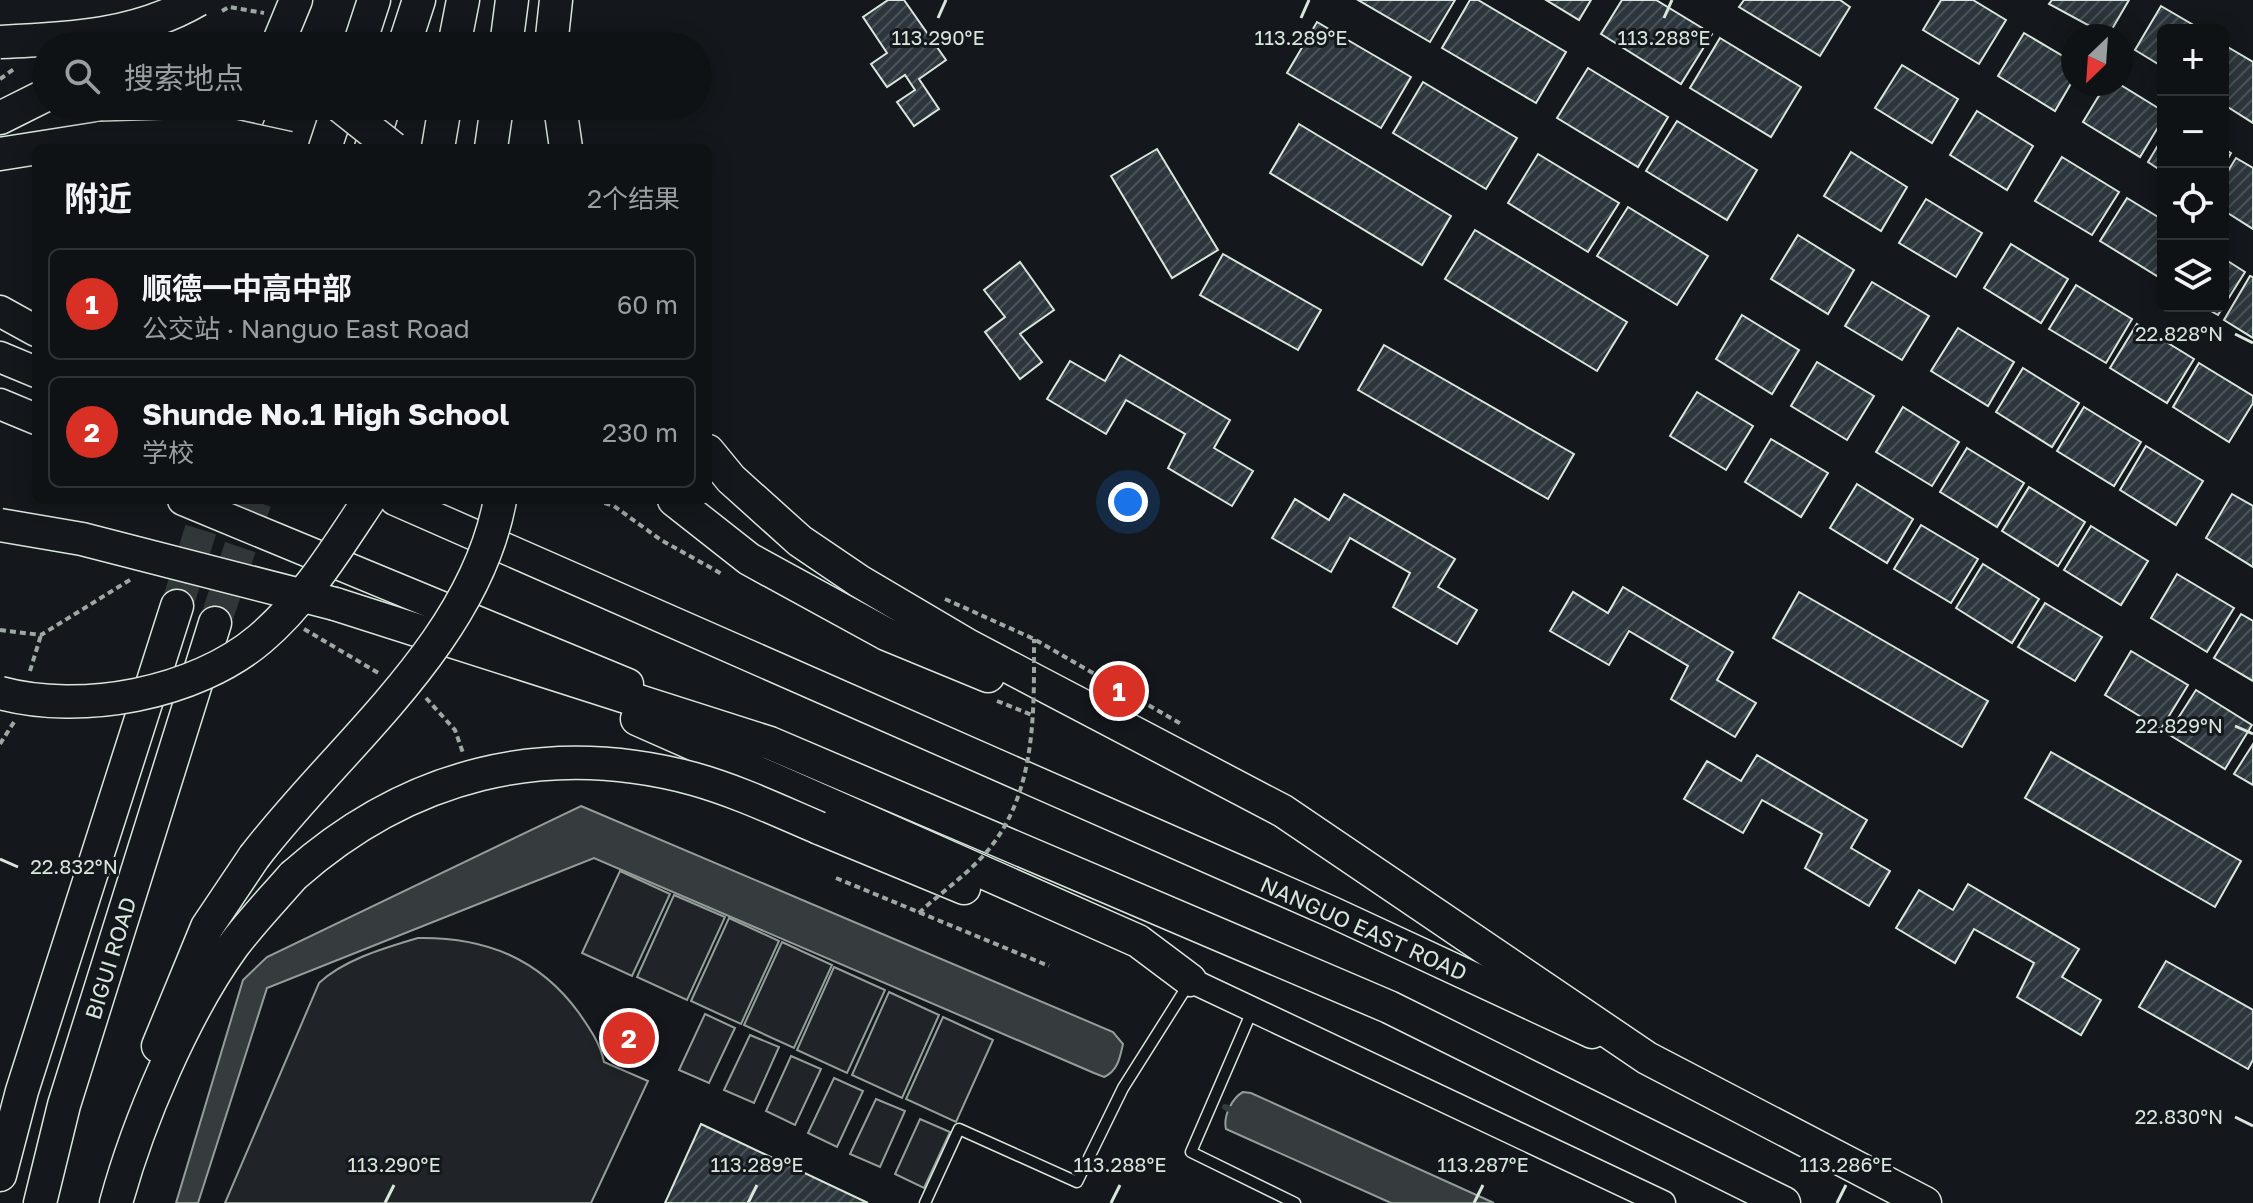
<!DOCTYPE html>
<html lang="zh">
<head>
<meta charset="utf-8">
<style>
	:root { --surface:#0f1215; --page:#1d2022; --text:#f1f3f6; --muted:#9b9ea0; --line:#2f3234; --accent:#d93025 }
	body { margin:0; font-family:"Golos Text","Noto Sans SC",sans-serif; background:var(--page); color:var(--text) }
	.controls { position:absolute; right:24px; top:24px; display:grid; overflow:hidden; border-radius:12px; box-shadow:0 4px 20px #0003 }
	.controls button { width:72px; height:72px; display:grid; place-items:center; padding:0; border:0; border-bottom:2px solid var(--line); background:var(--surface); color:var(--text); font:40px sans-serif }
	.compass { position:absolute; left:2061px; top:24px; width:72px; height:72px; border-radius:50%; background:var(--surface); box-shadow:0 4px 20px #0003; rotate:205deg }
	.you { position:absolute; left:1128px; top:502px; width:28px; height:28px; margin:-20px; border:6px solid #fff; border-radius:50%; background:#1a73e8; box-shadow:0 0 0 12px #1a73e833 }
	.badge { display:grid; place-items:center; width:52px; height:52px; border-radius:50%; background:var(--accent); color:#fff; font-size:26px; font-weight:700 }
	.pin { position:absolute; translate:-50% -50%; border:4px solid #fff; box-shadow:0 2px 8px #0006 }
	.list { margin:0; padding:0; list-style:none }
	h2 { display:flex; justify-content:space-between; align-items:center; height:104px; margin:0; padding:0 32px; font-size:34px }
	h2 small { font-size:26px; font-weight:400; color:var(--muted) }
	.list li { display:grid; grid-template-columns:52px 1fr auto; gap:24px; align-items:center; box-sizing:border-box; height:112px; margin:0 16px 16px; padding:0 16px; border:2px solid var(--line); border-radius:12px }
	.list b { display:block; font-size:30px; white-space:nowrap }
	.list p { margin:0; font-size:26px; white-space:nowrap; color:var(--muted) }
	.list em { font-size:26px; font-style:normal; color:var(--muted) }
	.icon { flex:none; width:44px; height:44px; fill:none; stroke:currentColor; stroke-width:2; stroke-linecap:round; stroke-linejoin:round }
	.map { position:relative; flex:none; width:2253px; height:1203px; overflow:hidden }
	.search { position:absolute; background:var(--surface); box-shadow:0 4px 20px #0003; left:32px; top:32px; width:680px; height:88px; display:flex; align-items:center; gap:20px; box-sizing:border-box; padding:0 28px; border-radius:44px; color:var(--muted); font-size:30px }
	.panel { position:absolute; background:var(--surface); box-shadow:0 4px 20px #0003; left:32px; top:144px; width:680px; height:360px; border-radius:12px }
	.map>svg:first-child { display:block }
	.grass { fill:#202428; stroke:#939e99; stroke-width:2 }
	.water { fill:#363b3e; stroke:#939e99; stroke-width:2 }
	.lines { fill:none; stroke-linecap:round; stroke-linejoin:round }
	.stream { stroke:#363b3e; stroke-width:6 }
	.building { fill:url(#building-hatch); stroke:#d8e6dc; stroke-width:2 }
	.trunk-tunnel { stroke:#313739; stroke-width:32; stroke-dasharray:32 16; stroke-linecap:butt }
	.service-casing { stroke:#d8e6dc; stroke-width:13 }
	.tertiary-casing { stroke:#d8e6dc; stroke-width:27 }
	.primary-casing { stroke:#d8e6dc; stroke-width:33 }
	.trunk-casing { stroke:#d8e6dc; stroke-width:35 }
	.path { stroke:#9da8a2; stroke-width:4; stroke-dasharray:6 4; stroke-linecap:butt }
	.service { stroke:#14181c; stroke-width:10 }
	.tertiary { stroke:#14181c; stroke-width:24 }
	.primary { stroke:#14181c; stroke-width:30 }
	.trunk { stroke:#14181c; stroke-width:32 }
	.trunk-bridge-casing { stroke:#d8e6dc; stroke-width:35; stroke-linecap:butt }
	.path-bridge { stroke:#9da8a2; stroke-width:4; stroke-dasharray:6 4; stroke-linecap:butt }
	.trunk-bridge { stroke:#14181c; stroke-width:32 }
	.ticks { fill:none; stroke:#d8e6dc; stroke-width:3 }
	.labels { text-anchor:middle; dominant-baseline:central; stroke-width:6; stroke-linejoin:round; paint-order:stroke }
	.street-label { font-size:22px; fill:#d8e6dc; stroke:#14181c }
	.ticks-label { font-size:20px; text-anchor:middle; fill:#d8e6dc; stroke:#14181c; stroke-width:6; stroke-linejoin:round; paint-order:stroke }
</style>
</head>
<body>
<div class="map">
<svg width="2253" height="1203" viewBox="0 0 2253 1203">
	<defs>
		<pattern id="building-hatch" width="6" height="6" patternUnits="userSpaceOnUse" patternTransform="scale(2)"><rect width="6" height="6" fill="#2c363c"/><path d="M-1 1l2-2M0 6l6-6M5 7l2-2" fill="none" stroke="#4a5358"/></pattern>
	</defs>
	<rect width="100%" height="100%" fill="#14181c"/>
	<g class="grass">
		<polygon points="620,871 670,894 632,976 582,953"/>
		<polygon points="674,895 725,917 687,1000 637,977"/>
		<polygon points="729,918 779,941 741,1024 691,1001"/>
		<path d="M418,938C485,937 539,958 579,1013C590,1029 600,1043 604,1062L648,1081L591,1203H225L319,983C345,959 385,948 418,938Z"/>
		<polygon points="782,942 832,965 794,1048 744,1025"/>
		<polygon points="834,967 885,990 847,1073 797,1050"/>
		<polygon points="889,992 939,1015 902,1098 852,1075"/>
		<polygon points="705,1014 735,1028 709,1083 679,1070"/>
		<polygon points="943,1017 993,1040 956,1122 906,1099"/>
		<polygon points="750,1035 779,1047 754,1103 724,1090"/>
		<polygon points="791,1056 821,1069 795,1125 766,1111"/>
		<polygon points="834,1078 863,1091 837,1147 808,1133"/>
		<polygon points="876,1099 905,1111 880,1167 850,1154"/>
		<polygon points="920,1119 950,1132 924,1188 895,1174"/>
	</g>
	<g class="water">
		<path d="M581,806L1113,1032L1123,1044C1120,1057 1118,1071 1104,1077L1094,1073L594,858L267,988L198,1203H176L243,980L267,957Z"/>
		<path d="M1243,1092L1251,1093L1494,1203H1391L1226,1129C1223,1116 1232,1098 1243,1092Z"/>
	</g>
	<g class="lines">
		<polyline class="stream" points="1225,1107 1236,1112"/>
	</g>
	<g class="building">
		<polygon points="888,0 904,0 946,60 919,79 939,109 914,126 897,102 915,90 905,75 887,87 871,64 887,53 863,17"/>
		<polygon points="1358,0 1455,0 1430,42"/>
		<polygon points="1470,0 1478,0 1566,52 1536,103 1442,48"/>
		<polygon points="1546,0 1591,0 1579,20"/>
		<polygon points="1622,0 1656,0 1712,34 1681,84 1601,34"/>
		<polygon points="1744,0 1840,0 1850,7 1820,56 1739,7"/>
		<polygon points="1941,0 1973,0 2006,20 1979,64 1923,30"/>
		<polygon points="2052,0 2129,0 2108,36 2049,4"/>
		<polygon points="2161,6 2202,30 2163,30 2163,67 2135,50"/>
		<polygon points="1317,22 1411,77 1381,128 1287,73"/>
		<polygon points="2024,33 2073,62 2073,80 2055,111 1998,76"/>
		<polygon points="1720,38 1801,87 1771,137 1690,88"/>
		<polygon points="2226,46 2253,62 2253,123 2223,104 2223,52"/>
		<polygon points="1902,65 1958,99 1932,143 1875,108"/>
		<polygon points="1588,68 1668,117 1638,167 1557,118"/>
		<polygon points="1423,82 1517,138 1486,189 1393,133"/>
		<polygon points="2106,84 2119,84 2163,111 2163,119 2140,157 2083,122"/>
		<polygon points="1977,111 2033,146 2007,190 1950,155"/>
		<polygon points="1677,121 1757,170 1727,220 1646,171"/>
		<polygon points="1299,124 1451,216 1422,265 1270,173"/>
		<polygon points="2163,137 2163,172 2148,162"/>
		<polygon points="2223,148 2231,153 2223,167"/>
		<polygon points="1157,149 1218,250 1172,278 1111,176"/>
		<polygon points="1851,152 1907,187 1881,231 1824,196"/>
		<polygon points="1538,154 1619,203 1588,252 1508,203"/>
		<polygon points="2062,157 2119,192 2092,235 2035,201"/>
		<polygon points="2236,158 2253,168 2253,229 2223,210 2223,179"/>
		<polygon points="2127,198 2163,220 2163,265 2157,276 2100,241"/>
		<polygon points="1926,199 1982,233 1956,277 1899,243"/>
		<polygon points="1628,207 1708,256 1677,305 1597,256"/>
		<polygon points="1475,230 1627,322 1597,371 1445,279"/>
		<polygon points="1798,235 1854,270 1828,314 1771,279"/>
		<polygon points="2011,244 2068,279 2041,323 1984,288"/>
		<polygon points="1223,254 1321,310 1298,350 1200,295"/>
		<polygon points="2223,258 2245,272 2218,315 2202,306 2223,306"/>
		<polygon points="1020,262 1054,310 1020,334 1042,362 1020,379 985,332 1005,317 984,290"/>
		<polygon points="2250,276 2253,277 2253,338 2224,320"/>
		<polygon points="1872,282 1929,316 1902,360 1845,326"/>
		<polygon points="2076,285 2132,319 2106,363 2049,329"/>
		<polygon points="1742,315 1799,350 1772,394 1716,359"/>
		<polygon points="2137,324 2194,359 2167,403 2110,368"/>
		<polygon points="1958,328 2014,362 1988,406 1931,371"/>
		<polygon points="1384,345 1574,454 1548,499 1358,390"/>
		<polygon points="1120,355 1230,420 1214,448 1253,471 1232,506 1168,468 1185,434 1126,400 1106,434 1047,399 1070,361 1105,381"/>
		<polygon points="1817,362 1874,396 1847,440 1791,406"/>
		<polygon points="2199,363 2253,396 2253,403 2229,442 2173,407"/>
		<polygon points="2023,368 2079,403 2052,447 1996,412"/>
		<polygon points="1697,392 1753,426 1726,470 1670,436"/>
		<polygon points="1903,407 1959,442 1932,486 1876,452"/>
		<polygon points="2084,407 2141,442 2114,486 2057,451"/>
		<polygon points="1771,439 1828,473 1801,517 1745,482"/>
		<polygon points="2146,446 2203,481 2176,525 2120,490"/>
		<polygon points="1967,448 2024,483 1997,527 1940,492"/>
		<polygon points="1857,484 1913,519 1887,563 1830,528"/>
		<polygon points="2029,487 2085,522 2058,566 2002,531"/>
		<polygon points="1344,494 1455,559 1438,587 1477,610 1457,644 1393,607 1410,573 1350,538 1331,572 1272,538 1295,499 1329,520"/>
		<polygon points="2232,494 2253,506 2253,567 2206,538"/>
		<polygon points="1921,525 1978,559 1951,603 1894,569"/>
		<polygon points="2091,526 2148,561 2121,605 2064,570"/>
		<polygon points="1983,564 2039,599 2012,643 1956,608"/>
		<polygon points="2177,574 2234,608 2207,652 2151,618"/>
		<polygon points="1623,587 1733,652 1717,680 1756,703 1735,737 1671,699 1688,666 1629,631 1609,665 1550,631 1573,592 1608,613"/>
		<polygon points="1799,592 1988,701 1962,747 1773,638"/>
		<polygon points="2045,603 2102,637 2075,681 2018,647"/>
		<polygon points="2241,614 2253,621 2253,681 2214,658"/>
		<polygon points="2131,651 2188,685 2161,729 2105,695"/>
		<polygon points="2196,690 2252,725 2225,769 2168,734"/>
		<polygon points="2253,744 2253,785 2234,774"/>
		<polygon points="2051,752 2241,861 2215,907 2025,798"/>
		<polygon points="1757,755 1867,820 1851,848 1890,871 1869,906 1805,868 1822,834 1762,800 1743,833 1684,799 1707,761 1741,781"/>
		<polygon points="1968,884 2079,949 2062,977 2101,1000 2081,1035 2017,997 2034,963 1974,929 1955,963 1896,928 1919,890 1953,910"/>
		<polygon points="2166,961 2253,1010 2253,1060 2248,1069 2139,1007"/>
		<polygon points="701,1124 868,1203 665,1203"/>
	</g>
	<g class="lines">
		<g class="trunk-tunnel">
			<polyline points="177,606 210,500"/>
			<polyline points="215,623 256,500"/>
		</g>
		<defs>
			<g id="service">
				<polyline points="1252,1011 1191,1152 1295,1203"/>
				<polyline points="925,1203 959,1129 1077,1182 1123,1088 1188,985"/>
			</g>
			<polyline id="tertiary" points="1190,980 1663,1203"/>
			<g id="primary">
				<polyline points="0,311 36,331"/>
				<polyline points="0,357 36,372"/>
				<polyline points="0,404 36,419"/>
				<polyline points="183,500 628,684"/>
				<polyline points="395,500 1332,912 1592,1033"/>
			</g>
			<g id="trunk">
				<polyline points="277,46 296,0"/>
				<polyline points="359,46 374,0"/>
				<polyline points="404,46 419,0"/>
				<polyline points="454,46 463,0"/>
				<polyline points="506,46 512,0"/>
				<polyline points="551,46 556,0"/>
				<polyline points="560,106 566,148"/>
				<polyline points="0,118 46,95"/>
				<polyline points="235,148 252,106"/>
				<polyline points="325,148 339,106"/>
				<polyline points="371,148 384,106"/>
				<polyline points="438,148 445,106"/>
				<polyline points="491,148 497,106"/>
				<polyline points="0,154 101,138"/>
				<polyline points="708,451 731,479 800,541 859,581 969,646 1283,811 1647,1058 1925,1203"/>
				<polyline points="674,500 749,559 886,634 988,676"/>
				<polyline points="335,604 770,743 1389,1007 1784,1203"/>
				<polyline points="637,719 1138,941 1190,980"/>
				<polyline points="819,828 964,888"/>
				<polyline points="158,1046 207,927 254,857"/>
				<polyline points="0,1175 22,1091 177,606"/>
				<polyline points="40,1203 64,1105 215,623"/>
				<path d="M116,1203C138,1122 184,1014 233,946C251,922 273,899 293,876"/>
			</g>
		</defs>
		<use href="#service" class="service-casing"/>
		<use href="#tertiary" class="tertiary-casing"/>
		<use href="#primary" class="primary-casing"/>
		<use href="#trunk" class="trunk-casing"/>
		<g class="path">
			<polyline points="222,11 229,7 264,13"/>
			<polyline points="0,79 14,69"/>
			<polyline points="595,500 614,506 661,540 722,574"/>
			<polyline points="945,599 1034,639 1183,725"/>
			<polyline points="304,629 380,674"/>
			<polyline points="0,630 41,635 133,578"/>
			<polyline points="30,671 41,635"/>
			<polyline points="426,698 455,730 463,753"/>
			<polyline points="997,701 1032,715"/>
			<polyline points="0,744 14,722"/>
			<polyline points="836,878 1049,966"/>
		</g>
		<use href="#service" class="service"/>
		<use href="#tertiary" class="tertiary"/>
		<use href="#primary" class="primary"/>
		<use href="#trunk" class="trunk"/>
		<defs>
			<g id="trunk-bridge">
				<path d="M0,42C70,39 136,36 198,0"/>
				<polyline points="340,106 393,148"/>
				<polyline points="101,138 225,134 289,148"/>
				<polyline points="0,525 82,539 335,604"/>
				<path d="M0,693C81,715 195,694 260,639C305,601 337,548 369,500"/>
				<path d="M254,857C339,746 474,643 500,500"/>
				<path d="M293,876C408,774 545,739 694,779C737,791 779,811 819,828"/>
			</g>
		</defs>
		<use href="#trunk-bridge" class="trunk-bridge-casing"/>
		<path class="path-bridge" d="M919,913C939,894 964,877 983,856C1037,797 1034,713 1034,639"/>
		<use href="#trunk-bridge" class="trunk-bridge"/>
	</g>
	<path class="ticks" d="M938,18L946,0M1301,18L1309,0M1664,18L1672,0M2235,334L2253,343M2235,726L2253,734M0,859L18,867M2235,1117L2253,1126M385,1203L394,1185M748,1203L757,1185M1111,1203L1120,1185M1474,1203L1483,1185M1837,1203L1846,1185"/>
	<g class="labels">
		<g class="street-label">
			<text transform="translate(1364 928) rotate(24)">NANGUO EAST ROAD</text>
			<text transform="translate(110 958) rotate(-73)">BIGUI ROAD</text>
		</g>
	</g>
	<g class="ticks-label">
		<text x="938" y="45">113.290°E</text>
		<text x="1301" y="45">113.289°E</text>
		<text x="1664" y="45">113.288°E</text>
		<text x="2179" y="341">22.828°N</text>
		<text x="2179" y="733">22.829°N</text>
		<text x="74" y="874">22.832°N</text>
		<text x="2179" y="1124">22.830°N</text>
		<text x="394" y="1172">113.290°E</text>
		<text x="757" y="1172">113.289°E</text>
		<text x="1120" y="1172">113.288°E</text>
		<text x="1483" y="1172">113.287°E</text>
		<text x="1846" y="1172">113.286°E</text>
	</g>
</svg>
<div class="controls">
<button>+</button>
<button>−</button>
<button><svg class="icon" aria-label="locate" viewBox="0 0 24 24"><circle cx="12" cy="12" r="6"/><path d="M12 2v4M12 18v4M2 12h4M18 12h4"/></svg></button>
<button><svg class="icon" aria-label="layers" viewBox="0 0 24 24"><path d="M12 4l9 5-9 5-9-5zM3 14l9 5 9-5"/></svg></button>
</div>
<svg class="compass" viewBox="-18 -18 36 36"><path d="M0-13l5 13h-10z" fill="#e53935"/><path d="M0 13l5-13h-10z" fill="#9b9ea0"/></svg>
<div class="you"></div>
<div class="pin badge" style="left:1119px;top:691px">1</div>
<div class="pin badge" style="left:629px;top:1038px">2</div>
<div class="search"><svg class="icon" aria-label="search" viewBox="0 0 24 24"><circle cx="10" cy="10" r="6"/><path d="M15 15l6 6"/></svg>搜索地点</div>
<section class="panel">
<h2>附近<small>2个结果</small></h2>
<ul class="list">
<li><span class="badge">1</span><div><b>顺德一中高中部</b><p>公交站 · Nanguo East Road</p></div><em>60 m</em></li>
<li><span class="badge">2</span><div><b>Shunde No.1 High School</b><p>学校</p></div><em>230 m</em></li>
</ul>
</section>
</div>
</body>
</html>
